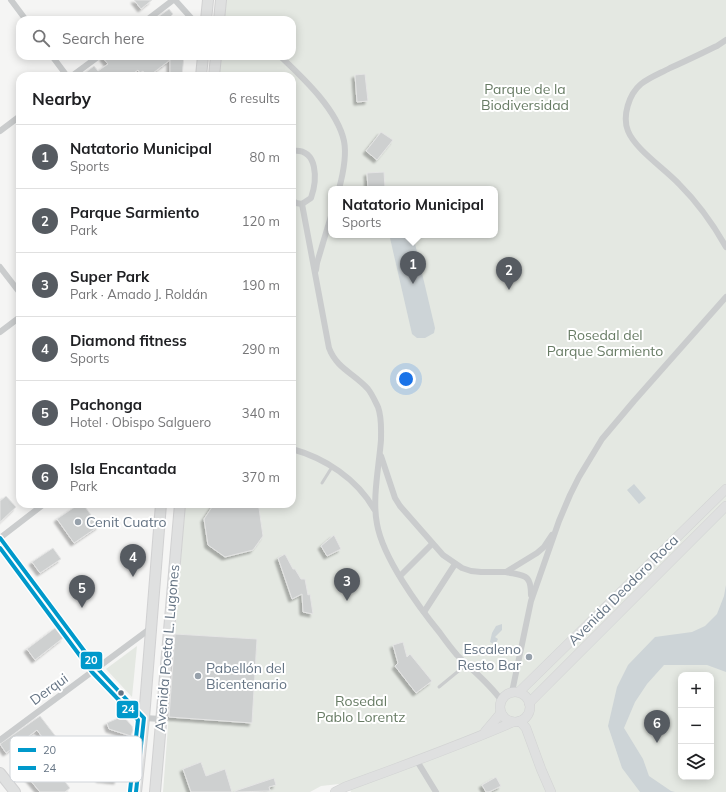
<!DOCTYPE html>
<html lang="en">
<head>
<meta charset="utf-8">
<style>
	:root { --surface:#fff; --page:#f6f6f6; --text:#202124; --muted:#757577; --line:#e0e0e0; --accent:#565b61 }
	body { margin:0; font-family:Mulish,sans-serif; background:var(--page); color:var(--text) }
	.controls { position:absolute; right:12px; bottom:12px; display:grid; overflow:hidden; border-radius:8px; box-shadow:0 2px 10px #0003 }
	.controls button { width:36px; height:36px; display:grid; place-items:center; padding:0; border:0; border-bottom:1px solid var(--line); background:var(--surface); color:var(--text); font:20px sans-serif }
	.you { position:absolute; left:406px; top:379px; width:14px; height:14px; margin:-10px; border:3px solid #fff; border-radius:50%; background:#1a73e8; box-shadow:0 0 0 6px #1a73e833 }
	.badge { display:grid; place-items:center; width:26px; height:26px; border-radius:50%; background:var(--accent); color:#fff; font-size:13px; font-weight:700 }
	.pin { position:absolute; translate:-50% -33px; filter:drop-shadow(0 1px 2px #0008) }
	.pin::after { content:''; position:absolute; top:21px; width:14px; height:12px; background:inherit; clip-path:polygon(0 0,100% 0,50% 100%) }
	.popup { position:absolute; left:328px; top:186px; width:170px; height:52px; box-sizing:border-box; display:grid; place-content:center; border-radius:8px; background:var(--surface); filter:drop-shadow(0 1px 3px #0005); font-size:13px; white-space:nowrap; color:var(--muted) }
	.popup b { font-size:15px; color:var(--text) }
	.popup::after { content:''; position:absolute; left:50%; top:100%; margin-left:-8px; border:8px solid transparent; border-top-color:var(--surface) }
	.list { margin:0; padding:0; list-style:none }
	h2 { display:flex; justify-content:space-between; align-items:center; height:52px; margin:0; padding:0 16px; font-size:17px }
	h2 small { font-size:13px; font-weight:400; color:var(--muted) }
	.list li { display:grid; grid-template-columns:26px 1fr auto; gap:12px; align-items:center; box-sizing:border-box; height:64px; padding:0 16px; border-top:1px solid var(--line) }
	.list b { display:block; font-size:15px; white-space:nowrap }
	.list p { margin:0; font-size:13px; white-space:nowrap; color:var(--muted) }
	.list em { font-size:13px; font-style:normal; color:var(--muted) }
	.icon { flex:none; width:22px; height:22px; fill:none; stroke:currentColor; stroke-width:2; stroke-linecap:round; stroke-linejoin:round }
	.map { position:relative; flex:none; width:726px; height:792px; overflow:hidden }
	.search { position:absolute; background:var(--surface); box-shadow:0 2px 10px #0003; left:16px; top:16px; width:280px; height:44px; display:flex; align-items:center; gap:10px; box-sizing:border-box; padding:0 14px; border-radius:12px; color:var(--muted); font-size:15px }
	.panel { position:absolute; background:var(--surface); box-shadow:0 2px 10px #0003; left:16px; top:72px; width:280px; height:436px; border-radius:12px }
	.map>svg:first-child { display:block }
	.green { fill:#e4e8e2; fill-rule:evenodd }
	.water { fill:#cdd4d7 }
	.building { fill:#ced0d0; stroke:#e4e4e4; filter:url(#shadow) }
	.lines { fill:none; stroke-linecap:round; stroke-linejoin:round }
	.secondary-casing { stroke:#d2d3d3; stroke-width:10 }
	.primary-casing { stroke:#d1d1d2; stroke-width:12 }
	.service { stroke:#cacccd; stroke-width:3 }
	.minor { stroke:#cacccd; stroke-width:6 }
	.secondary { stroke:#dfe0e0; stroke-width:9 }
	.primary { stroke:#dfe0e0; stroke-width:10 }
	.bus-1-casing { stroke:#fff; stroke-width:7 }
	.bus-2-casing { stroke:#fff; stroke-width:7 }
	.bus-1 { stroke:#0099cb; stroke-width:4 }
	.bus-2 { stroke:#0099cb; stroke-width:4 }
	.poi-dot { fill:#97a1ab; stroke:#fff; stroke-width:1.5 }
	.bus-dot { fill:#657484; stroke:#fff; stroke-width:1.5 }
	.labels { text-anchor:middle; dominant-baseline:central; stroke-width:4; stroke-linejoin:round; paint-order:stroke }
	.park-label { font-size:14px; fill:#677b64; stroke:#fff }
	.poi-label { font-size:14px; fill:#657484; stroke:#fff; text-anchor:start }
	.street-label { font-size:14px; fill:#657484; stroke:#fff }
	.key { fill:#fff; stroke:#d1d5da; stroke-width:1 }
	.key-label { font-size:11px; fill:#657484 }
	.line-badge { stroke:#fff; stroke-width:1.5 }
	.badge-label { font-size:11px; text-anchor:middle; font-weight:bold; fill:#fff }
</style>
</head>
<body>
<div class="map">
<svg width="726" height="792" viewBox="0 0 726 792">
	<defs>
		<filter id="shadow"><feDropShadow dx="-3" dy="3" stdDeviation="1" flood-color="#0004"/></filter>
	</defs>
	<rect width="100%" height="100%" fill="#f5f5f4"/>
	<g class="green">
		<path d="M226,0H726V792H351L348,783L321,786L310,792H163L185,504H292V76H217L219,56H292V20H223ZM331,189H495V235H331ZM681,675H711V777H681Z"/>
		<polygon points="137,646 132,697 106,669"/>
	</g>
	<g class="water">
		<polygon points="393,235 413,235 435,328 434,333 425,338 417,338 412,334 390,238"/>
		<polygon points="634,484 646,498 639,504 627,490"/>
		<polygon points="726,585 726,672 707,665 664,665 647,684 635,702 624,728 643,759 649,776 671,791 675,792 640,792 622,768 608,726 617,687 628,665 655,637 692,632 705,626 717,614 724,596"/>
		<polygon points="502,624 502,630 495,637 498,639 495,645 490,642 492,633 496,626"/>
	</g>
	<g class="building">
		<polygon points="134,0 152,0 141,9"/>
		<polygon points="169,9 173,14 171,16 173,20 154,20"/>
		<polygon points="103,56 184,56 182,76 170,76 170,60 153,73 155,76 146,76 143,71 140,73 138,70 131,75 130,73 127,76 81,76 94,66 98,71 108,64 103,58"/>
		<polygon points="365,74 368,101 357,102 355,75"/>
		<polygon points="381,132 393,140 377,160 366,151"/>
		<polygon points="384,172 385,188 368,189 367,173"/>
		<polygon points="6,496 16,507 0,522 0,501"/>
		<polygon points="79,504 83,504 99,526 74,543 57,519"/>
		<polygon points="214,504 253,504 259,508 263,536 253,550 225,557 208,545 204,519"/>
		<polygon points="334,535 341,549 327,556 321,546"/>
		<polygon points="53,548 61,559 40,573 32,562"/>
		<polygon points="285,554 293,569 295,569 301,579 305,579 308,595 310,594 313,614 303,612 302,594 292,599 278,558"/>
		<polygon points="55,628 63,638 35,660 27,649"/>
		<polygon points="175,634 257,639 252,723 169,717"/>
		<polygon points="403,642 407,657 410,654 432,681 416,693 395,666 398,663 393,645"/>
		<polygon points="40,716 57,738 48,745 37,730 6,753 0,744"/>
		<polygon points="123,716 132,726 133,730 131,736 109,729 107,723"/>
		<polygon points="107,743 130,746 129,751 119,762 117,781 99,779 102,750"/>
		<polygon points="46,758 70,788 65,792 40,792 26,775"/>
		<polygon points="201,762 206,776 225,769 232,792 191,792 183,769"/>
		<polygon points="496,777 501,786 489,792 486,792 482,785"/>
		<polygon points="274,778 276,785 269,787 270,791 235,792 235,791"/>
	</g>
	<g class="lines">
		<defs>
			<g id="secondary">
				<circle cx="515" cy="707" r="15"/>
				<polyline points="519,692 726,489"/>
				<polyline points="529,703 726,506"/>
				<polyline points="520,721 526,728 541,769 551,792"/>
				<polyline points="485,732 501,713"/>
				<path d="M335,792L345,787C402,766 458,746 513,722"/>
			</g>
			<g id="primary">
				<polyline points="206,20 208,0"/>
				<polyline points="219,20 221,0"/>
				<polyline points="201,76 203,56"/>
				<polyline points="214,76 216,56"/>
				<polyline points="0,773 15,792"/>
				<polyline points="136,792 144,718 161,504"/>
				<polyline points="155,792 180,504"/>
			</g>
		</defs>
		<use href="#secondary" class="secondary-casing"/>
		<use href="#primary" class="primary-casing"/>
		<g class="service">
			<polyline points="322,483 332,467"/>
			<polyline points="439,687 467,664"/>
		</g>
		<g class="minor">
			<polyline points="11,0 26,20"/>
			<polyline points="175,0 193,20"/>
			<polyline points="147,20 173,0"/>
			<path d="M726,40L717,46C702,53 686,61 670,68C661,73 650,77 641,84C629,94 622,116 628,131C635,149 665,169 679,184C697,202 713,224 726,247"/>
			<polyline points="52,56 67,76"/>
			<path d="M280,56C302,77 337,109 344,141C347,156 343,174 339,189"/>
			<polyline points="72,76 99,56"/>
			<polyline points="0,131 20,116"/>
			<path d="M292,151C319,147 317,181 311,198L302,204L296,203L292,200"/>
			<path d="M302,204L329,348C337,369 354,373 368,389C372,394 375,401 378,407C382,418 381,429 381,440C379,466 372,499 377,524C383,558 418,606 440,633C445,640 451,648 457,655C472,670 489,683 501,700"/>
			<polyline points="0,267 20,293"/>
			<polyline points="316,270 317,263 331,216"/>
			<polyline points="0,332 20,317"/>
			<path d="M292,449C325,458 357,479 374,509"/>
			<polyline points="381,456 395,498 400,506 443,555 462,568 471,571 481,572 506,572 537,553 544,547 552,535"/>
			<polyline points="44,504 0,538 97,668 144,718 161,719"/>
			<path d="M506,572C525,576 531,574 531,595"/>
			<polyline points="400,576 432,544"/>
			<polyline points="424,612 455,564"/>
			<polyline points="512,692 531,601 559,521 570,495 579,477 602,439 634,401 726,297"/>
			<polyline points="0,740 151,628"/>
			<polyline points="417,761 436,792"/>
		</g>
		<use href="#secondary" class="secondary"/>
		<use href="#primary" class="primary"/>
		<defs>
			<polyline id="bus-1" points="0,538 97,668 144,718 136,792"/>
			<polyline id="bus-2" points="0,548 92,672 138,720 130,791"/>
		</defs>
		<use href="#bus-1" class="bus-1-casing"/>
		<use href="#bus-2" class="bus-2-casing"/>
		<use href="#bus-1" class="bus-1"/>
		<use href="#bus-2" class="bus-2"/>
	</g>
	<g class="poi-dot">
		<circle cx="78" cy="522" r="4"/>
		<circle cx="529" cy="657" r="4"/>
		<circle cx="198" cy="676" r="4"/>
	</g>
	<circle class="bus-dot" cx="121" cy="693" r="3.5"/>
	<g class="labels">
		<g class="park-label">
			<text x="525" y="89">Parque de la<tspan x="525" dy="16">Biodiversidad</tspan></text>
			<text x="605" y="335">Rosedal del<tspan x="605" dy="16">Parque Sarmiento</tspan></text>
			<text x="361" y="701">Rosedal<tspan x="361" dy="16">Pablo Lorentz</tspan></text>
		</g>
		<g class="poi-label">
			<text x="86" y="522">Cenit Cuatro</text>
			<text x="521" y="649" text-anchor="end">Escaleno<tspan x="521" dy="16">Resto Bar</tspan></text>
			<text x="206" y="668">Pabellón del<tspan x="206" dy="16">Bicentenario</tspan></text>
		</g>
		<g class="street-label">
			<text transform="translate(623 590) rotate(-45)">Avenida Deodoro Roca</text>
			<text transform="translate(167 648) rotate(-85)">Avenida Poeta L. Lugones</text>
			<text transform="translate(49 689) rotate(-36)">Derqui</text>
		</g>
	</g>
	<rect x="10" y="736" width="132" height="46" rx="6" class="key"/>
	<rect x="18" y="748" width="18" height="4" fill="#0099cb"/>
	<rect x="18" y="766" width="18" height="4" fill="#0099cb"/>
	<g class="key-label">
		<text x="43" y="754">20</text>
		<text x="43" y="772">24</text>
	</g>
	<g class="line-badge">
		<rect x="80" y="651" width="23" height="19" rx="4" fill="#0099cb"/>
		<rect x="116" y="700" width="23" height="19" rx="4" fill="#0099cb"/>
	</g>
	<g class="badge-label">
		<text x="91" y="664">20</text>
		<text x="128" y="713">24</text>
	</g>
</svg>
<div class="controls">
<button>+</button>
<button>−</button>
<button><svg class="icon" aria-label="layers" viewBox="0 0 24 24"><path d="M12 4l9 5-9 5-9-5zM3 14l9 5 9-5"/></svg></button>
</div>
<div class="you"></div>
<div class="pin badge" style="left:413px;top:284px">1</div>
<div class="popup"><b>Natatorio Municipal</b>Sports</div>
<div class="pin badge" style="left:509px;top:290px">2</div>
<div class="pin badge" style="left:347px;top:601px">3</div>
<div class="pin badge" style="left:133px;top:577px">4</div>
<div class="pin badge" style="left:82px;top:608px">5</div>
<div class="pin badge" style="left:657px;top:743px">6</div>
<div class="search"><svg class="icon" aria-label="search" viewBox="0 0 24 24"><circle cx="10" cy="10" r="6"/><path d="M15 15l6 6"/></svg>Search here</div>
<section class="panel">
<h2>Nearby<small>6 results</small></h2>
<ul class="list">
<li><span class="badge">1</span><div><b>Natatorio Municipal</b><p>Sports</p></div><em>80 m</em></li>
<li><span class="badge">2</span><div><b>Parque Sarmiento</b><p>Park</p></div><em>120 m</em></li>
<li><span class="badge">3</span><div><b>Super Park</b><p>Park · Amado J. Roldán</p></div><em>190 m</em></li>
<li><span class="badge">4</span><div><b>Diamond fitness</b><p>Sports</p></div><em>290 m</em></li>
<li><span class="badge">5</span><div><b>Pachonga</b><p>Hotel · Obispo Salguero</p></div><em>340 m</em></li>
<li><span class="badge">6</span><div><b>Isla Encantada</b><p>Park</p></div><em>370 m</em></li>
</ul>
</section>
</div>
</body>
</html>
